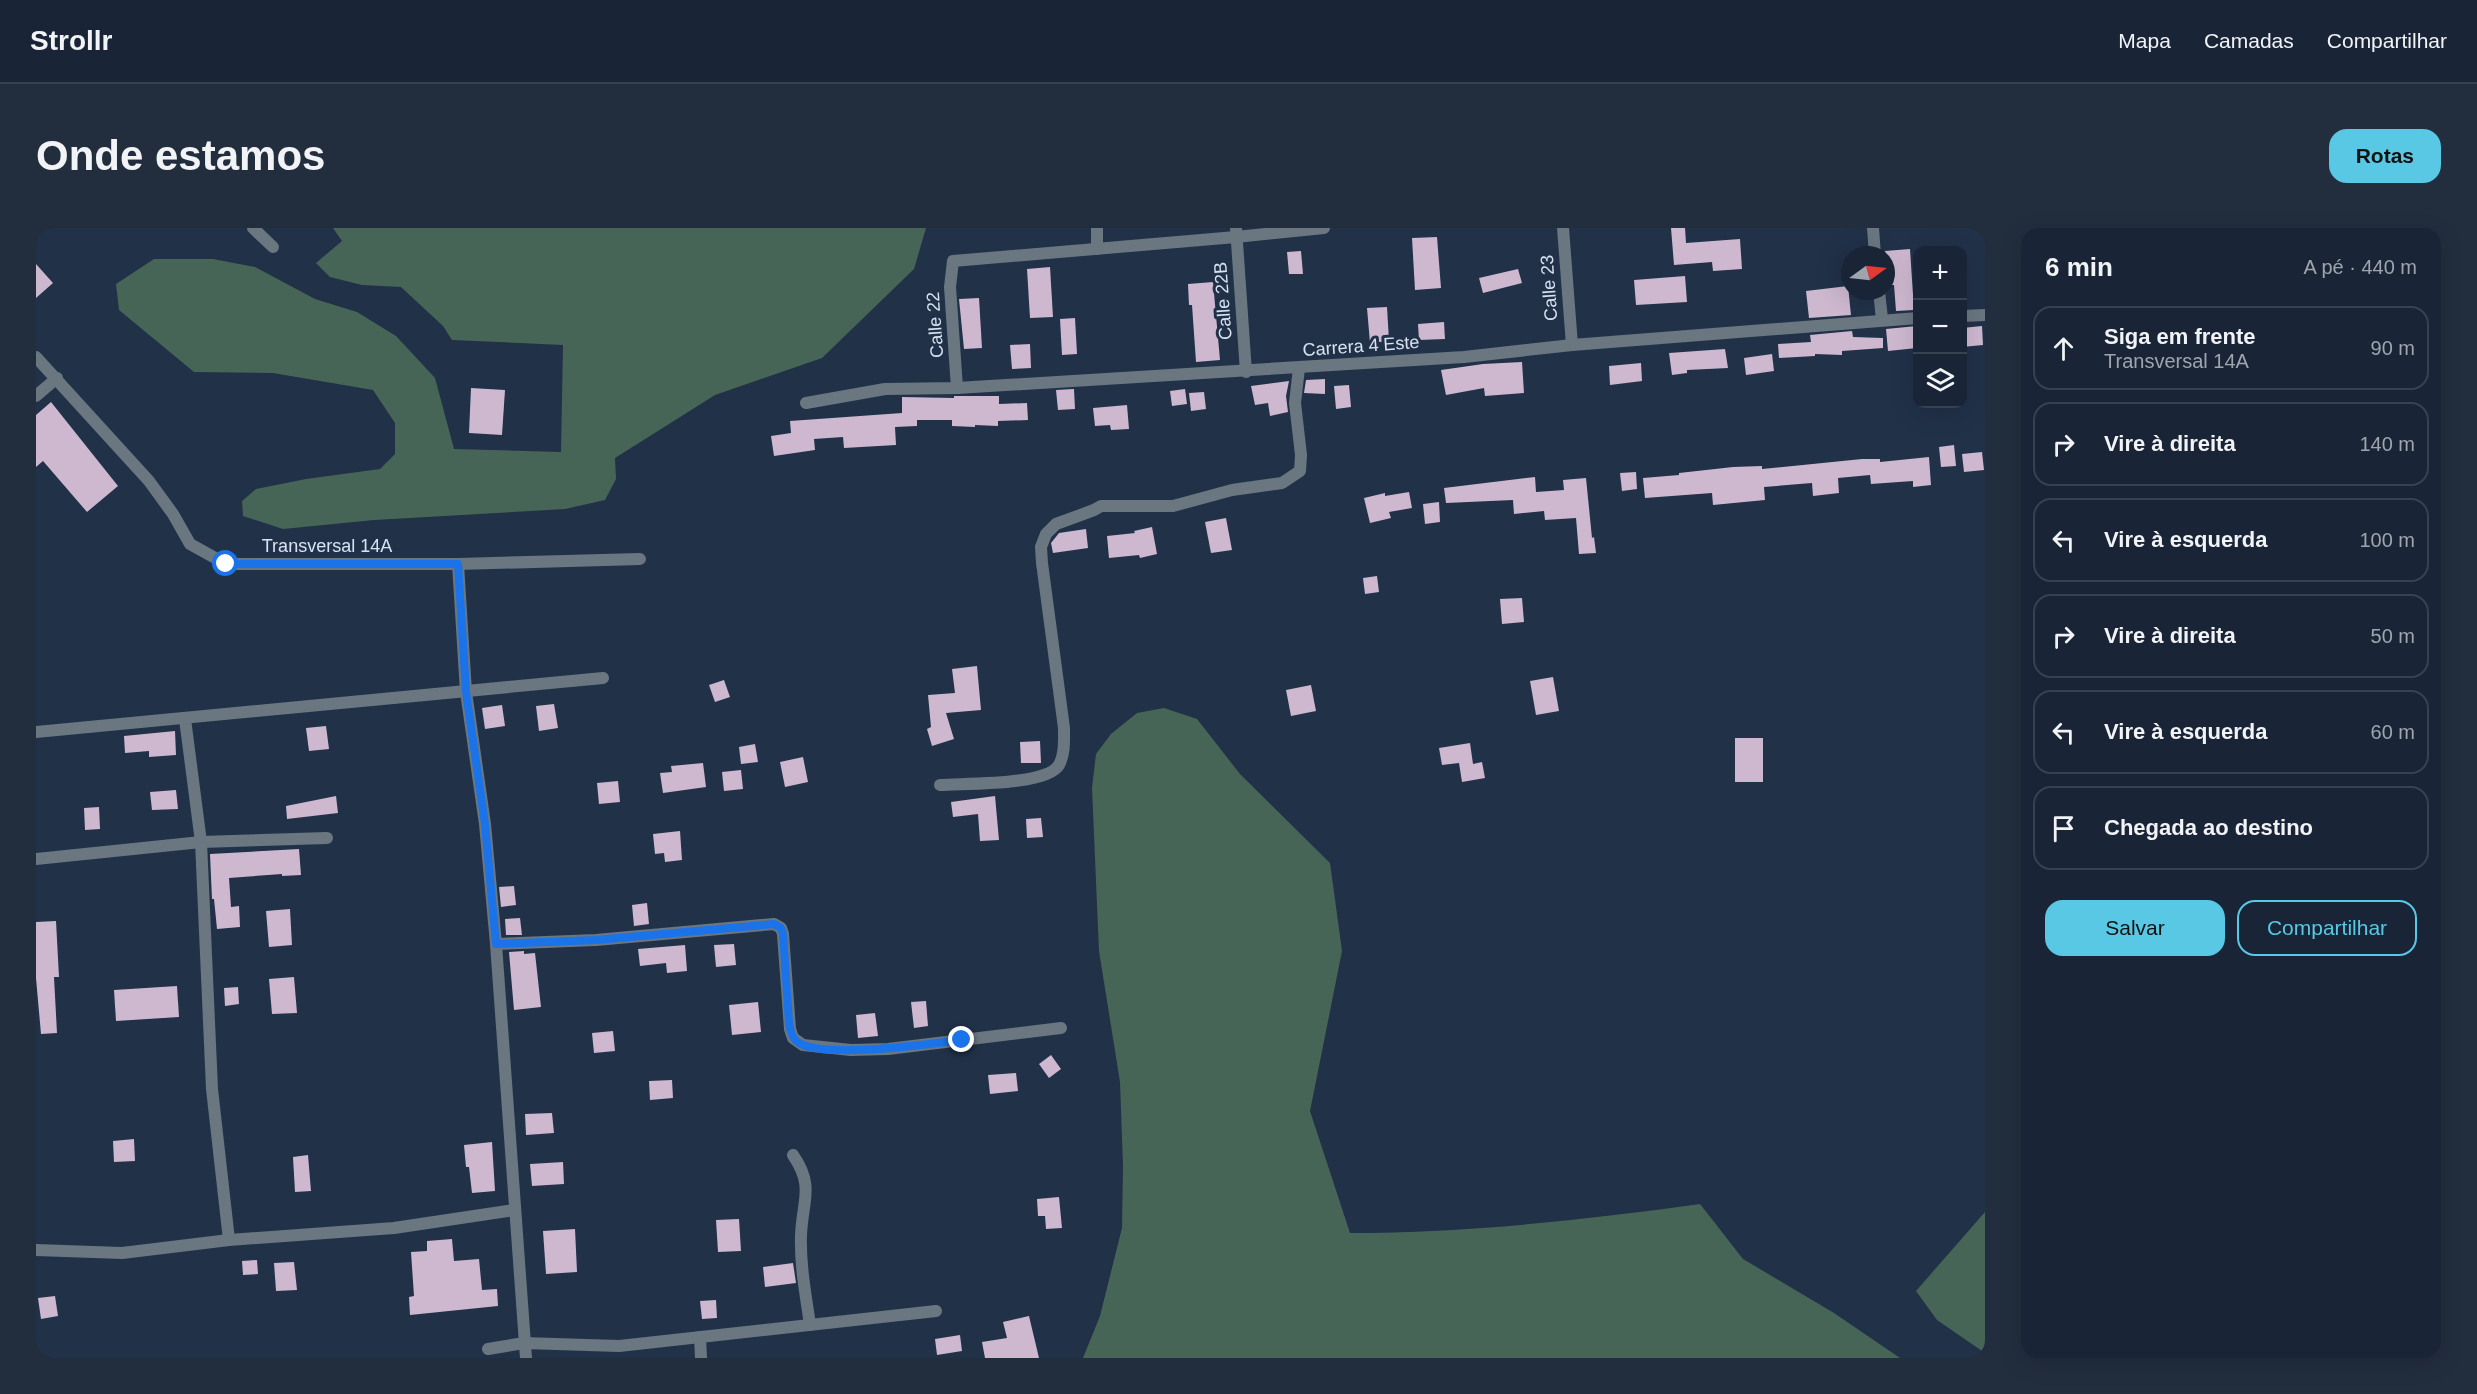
<!DOCTYPE html>
<html lang="pt">
<head>
<meta charset="utf-8">
<style>
	:root { --surface:#192536; --page:#222d3e; --text:#f1f3f6; --muted:#9fa5ad; --line:#374251; --accent:#59c8e4 }
	body { margin:0; font-family:Helvetica,sans-serif; background:var(--page); color:var(--text) }
	.controls { position:absolute; right:18px; top:18px; display:grid; overflow:hidden; border-radius:12px; box-shadow:0 6px 24px #0002 }
	.controls button { width:54px; height:54px; display:grid; place-items:center; padding:0; border:0; border-bottom:2px solid var(--line); background:var(--surface); color:var(--text); font:30px sans-serif }
	.compass { position:absolute; left:1805px; top:18px; width:54px; height:54px; border-radius:50%; background:var(--surface); box-shadow:0 6px 24px #0002; rotate:75deg }
	.stop { position:absolute; width:18px; height:18px; margin:-14px; border:4px solid #1a73e8; border-radius:50%; background:#fff }
	.stop.end { background:#1a73e8; border-color:#fff; box-shadow:0 2px 6px #0008 }
	.list { margin:0; padding:0; list-style:none }
	h2 { display:flex; justify-content:space-between; align-items:center; height:78px; margin:0; padding:0 24px; font-size:26px }
	h2 small { font-size:20px; font-weight:400; color:var(--muted) }
	.list li { display:grid; grid-template-columns:39px 1fr auto; gap:18px; align-items:center; box-sizing:border-box; height:84px; margin:0 12px 12px; padding:0 12px; border:2px solid var(--line); border-radius:18px }
	.list b { display:block; font-size:22px; white-space:nowrap }
	.list p { margin:0; font-size:20px; white-space:nowrap; color:var(--muted) }
	.list em { font-size:20px; font-style:normal; color:var(--muted) }
	.actions { display:flex; gap:12px; padding:18px 24px }
	.actions a { flex:1; padding:14px 0; border:2px solid var(--accent); border-radius:18px; text-align:center; font-size:21px; color:var(--accent) }
	.actions .main { background:var(--accent); color:#111 }
	.icon { flex:none; width:33px; height:33px; fill:none; stroke:currentColor; stroke-width:2; stroke-linecap:round; stroke-linejoin:round }
	.map { position:relative; flex:none; width:1949px; height:1130px; overflow:hidden; border-radius:18px }
	header { display:flex; align-items:center; gap:36px; box-sizing:border-box; height:84px; padding:0 30px; background:var(--surface); border-bottom:2px solid var(--line) }
	header strong { font-size:28px }
	nav { display:flex; gap:33px; margin-inline-start:auto; font-size:21px }
	.intro { display:flex; align-items:center; justify-content:space-between; box-sizing:border-box; height:144px; padding:0 36px }
	h1 { margin:0; font-size:42px }
	.button { padding:15px 27px; border-radius:18px; background:var(--accent); color:#111; font-size:21px; font-weight:700 }
	main { display:flex; gap:36px; padding:0 36px }
	aside { flex:1; background:var(--surface); border-radius:18px; box-shadow:0 6px 24px #0002 }
	.map>svg:first-child { display:block }
	.forest { fill:#476557 }
	.building { fill:#cdb8d0 }
	.lines { fill:none; stroke-linecap:round; stroke-linejoin:round }
	.street { stroke:#6a7680; stroke-width:12 }
	.route { stroke:#1a73e8; stroke-width:8 }
	.labels { text-anchor:middle; dominant-baseline:central; stroke-width:6; stroke-linejoin:round; paint-order:stroke }
	.street-label { font-size:18px; fill:#d8e2f1; stroke:#213148 }
</style>
</head>
<body>
<header>
<strong>Strollr</strong>
<nav><a>Mapa</a><a>Camadas</a><a>Compartilhar</a></nav>
</header>
<div class="intro"><h1>Onde estamos</h1><a class="button">Rotas</a></div>
<main>
<div class="map">
<svg width="1949" height="1130" viewBox="0 0 1949 1130">
	<rect width="100%" height="100%" fill="#213148"/>
	<g class="forest">
		<polygon points="297,0 890,0 878,41 786,130 679,167 579,230 580,251 569,272 529,281 338,292 247,301 207,288 206,273 220,261 270,251 344,241 359,226 359,195 337,162 237,145 158,144 83,82 80,56 118,31 177,31 219,39 279,71 321,84 360,108 399,150 418,221 525,224 527,117 416,112 407,98 365,59 326,57 294,49 280,35 306,13"/>
		<path d="M1128,480L1161,491L1204,546L1294,635L1306,723L1274,883L1314,1005C1431,1005 1548,992 1664,976L1707,1031L1798,1085L1864,1130H1047L1064,1088L1086,1000L1087,938L1084,854L1063,723L1056,560L1060,526L1075,506L1101,485Z"/>
		<polygon points="1949,984 1949,1125 1901,1092 1880,1063"/>
	</g>
	<g class="building">
		<polygon points="1635,0 1649,0 1650,15 1704,11 1706,41 1677,43 1676,34 1638,37"/>
		<polygon points="1401,9 1405,60 1379,62 1376,10"/>
		<polygon points="1874,21 1878,82 1860,83 1858,57 1852,57 1849,23"/>
		<polygon points="1265,23 1267,46 1253,46 1251,24"/>
		<polygon points="0,36 17,55 0,70"/>
		<polygon points="1014,39 1017,89 994,90 991,41"/>
		<polygon points="1482,41 1486,55 1447,65 1443,50"/>
		<polygon points="1649,48 1651,74 1600,77 1598,52"/>
		<polygon points="1177,54 1184,132 1160,134 1156,77 1153,77 1152,56"/>
		<polygon points="1812,58 1815,87 1773,90 1770,63"/>
		<polygon points="943,70 946,120 928,121 923,71"/>
		<polygon points="1351,79 1353,113 1334,115 1331,80"/>
		<polygon points="1039,90 1041,126 1026,127 1024,91"/>
		<polygon points="1408,94 1409,111 1383,112 1382,96"/>
		<polygon points="1881,98 1881,120 1852,123 1850,101"/>
		<polygon points="1946,98 1947,117 1926,119 1926,100"/>
		<polygon points="1816,103 1817,109 1847,110 1847,120 1806,123 1806,127 1779,126 1779,128 1743,130 1742,116 1775,114 1774,107"/>
		<polygon points="994,116 995,140 976,141 974,117"/>
		<polygon points="1689,121 1692,140 1651,142 1651,145 1636,147 1633,125"/>
		<polygon points="1736,126 1738,143 1710,147 1708,130"/>
		<polygon points="1486,134 1488,165 1449,168 1448,160 1410,167 1405,142 1447,136"/>
		<polygon points="1605,135 1606,153 1574,157 1573,138"/>
		<polygon points="1289,151 1289,166 1268,165 1270,152"/>
		<polygon points="1253,153 1250,168 1252,184 1234,188 1232,175 1219,177 1215,158"/>
		<polygon points="1313,157 1315,179 1300,181 1298,158"/>
		<polygon points="435,160 469,162 466,207 433,205"/>
		<polygon points="1038,161 1039,181 1022,182 1020,162"/>
		<polygon points="1149,161 1151,176 1136,178 1134,163"/>
		<polygon points="1168,164 1170,181 1155,183 1153,165"/>
		<polygon points="918,168 963,168 963,176 991,175 992,192 962,193 962,198 939,197 939,199 916,198 916,192 881,192 881,198 859,199 860,217 808,220 807,209 778,211 779,222 738,228 735,208 755,205 754,193 866,185 866,169 918,170"/>
		<polygon points="15,174 82,258 51,284 7,233 0,239 0,187"/>
		<polygon points="1091,177 1093,201 1075,202 1074,197 1059,198 1057,180"/>
		<polygon points="1918,217 1920,238 1905,239 1903,219"/>
		<polygon points="1946,224 1948,242 1928,244 1926,226"/>
		<polygon points="1893,229 1895,257 1877,259 1877,253 1835,256 1834,247 1802,250 1803,265 1777,268 1776,255 1728,259 1729,272 1677,277 1676,265 1609,270 1607,250 1643,247 1643,245 1697,239 1726,238 1726,241 1826,231 1844,231 1844,234"/>
		<polygon points="1600,244 1601,261 1586,263 1584,245"/>
		<polygon points="1499,249 1500,264 1528,262 1527,252 1550,250 1556,310 1558,309 1560,325 1543,326 1540,290 1509,292 1508,283 1478,286 1477,272 1410,275 1408,260"/>
		<polygon points="1373,264 1376,280 1353,284 1355,290 1334,295 1328,270 1349,265 1349,268"/>
		<polygon points="1403,274 1404,294 1389,296 1387,276"/>
		<polygon points="1190,290 1196,322 1175,325 1169,294"/>
		<polygon points="1116,299 1121,326 1104,330 1103,327 1073,330 1071,308 1099,305 1098,303"/>
		<polygon points="1050,301 1052,320 1017,325 1015,315 1023,305"/>
		<polygon points="1341,348 1343,364 1329,366 1327,350"/>
		<polygon points="1486,370 1488,394 1466,396 1464,371"/>
		<polygon points="941,438 945,482 910,485 918,511 896,518 891,501 895,499 892,467 919,465 916,441"/>
		<polygon points="1517,449 1523,483 1500,487 1494,453"/>
		<polygon points="688,452 694,469 679,474 673,457"/>
		<polygon points="1275,457 1280,483 1255,488 1250,462"/>
		<polygon points="518,476 522,500 503,503 500,478"/>
		<polygon points="466,477 469,498 449,501 446,480"/>
		<polygon points="290,498 293,521 273,523 270,500"/>
		<polygon points="139,503 140,527 113,529 113,523 89,525 88,508"/>
		<rect x="1699" y="510" width="28" height="44"/>
		<polygon points="1004,513 1005,535 985,535 984,514"/>
		<polygon points="1434,515 1437,536 1446,534 1449,550 1426,554 1423,535 1406,537 1403,520"/>
		<polygon points="719,516 722,534 705,536 703,519"/>
		<polygon points="767,529 772,554 749,559 744,534"/>
		<polygon points="667,535 670,559 627,565 624,545 636,544 635,538"/>
		<polygon points="705,542 707,561 688,563 686,544"/>
		<polygon points="582,553 584,574 563,576 561,555"/>
		<polygon points="140,562 142,581 116,582 114,564"/>
		<polygon points="300,568 302,585 251,591 250,578"/>
		<polygon points="959,568 963,612 944,613 942,586 917,589 915,574"/>
		<polygon points="63,579 64,601 49,602 48,580"/>
		<polygon points="1005,590 1007,609 991,610 990,591"/>
		<polygon points="644,603 646,632 629,634 628,625 619,626 617,606"/>
		<polygon points="263,621 265,647 246,648 246,646 193,650 195,679 203,678 204,699 181,701 178,671 176,671 174,626"/>
		<polygon points="478,658 480,677 465,679 463,659"/>
		<polygon points="611,675 613,696 598,698 596,677"/>
		<polygon points="254,681 256,717 233,719 230,683"/>
		<polygon points="484,690 486,707 470,707 469,691"/>
		<polygon points="20,693 23,749 18,749 21,805 5,806 0,750 0,694"/>
		<polygon points="698,716 700,737 680,739 678,717"/>
		<polygon points="649,717 651,743 631,745 630,735 604,738 602,721"/>
		<polygon points="488,723 488,726 499,725 505,779 478,782 473,724"/>
		<polygon points="258,749 261,785 236,786 233,751"/>
		<polygon points="141,758 143,789 80,793 78,762"/>
		<polygon points="202,759 203,776 189,778 188,760"/>
		<polygon points="890,773 892,798 878,800 875,774"/>
		<polygon points="722,774 725,804 696,807 693,777"/>
		<polygon points="839,785 842,808 822,810 820,787"/>
		<polygon points="577,803 579,823 558,825 556,805"/>
		<polygon points="1015,827 1025,841 1013,850 1003,836"/>
		<polygon points="980,845 982,863 954,866 952,847"/>
		<polygon points="636,852 637,870 614,872 613,853"/>
		<polygon points="516,885 518,905 490,907 489,886"/>
		<polygon points="98,911 99,933 78,934 77,913"/>
		<polygon points="456,914 459,963 436,965 433,939 430,939 428,917"/>
		<polygon points="272,927 275,963 259,964 257,929"/>
		<polygon points="527,934 528,956 496,958 494,936"/>
		<polygon points="1023,969 1026,1000 1010,1001 1009,988 1002,988 1001,971"/>
		<polygon points="703,991 705,1023 682,1024 680,992"/>
		<polygon points="539,1001 541,1044 510,1046 507,1003"/>
		<polygon points="416,1011 418,1033 443,1031 446,1062 461,1061 462,1078 374,1087 373,1069 378,1068 375,1024 391,1023 391,1013"/>
		<polygon points="221,1032 222,1046 207,1047 206,1033"/>
		<polygon points="258,1034 261,1062 240,1063 238,1035"/>
		<polygon points="757,1035 760,1055 729,1059 727,1039"/>
		<polygon points="19,1068 22,1088 5,1091 2,1070"/>
		<polygon points="680,1072 681,1090 666,1091 664,1073"/>
		<polygon points="993,1088 1003,1130 949,1130 946,1114 971,1110 967,1094"/>
		<polygon points="924,1107 926,1123 901,1127 899,1111"/>
	</g>
	<g class="lines">
		<g class="street">
			<polyline points="217,0 237,19"/>
			<polyline points="1061,0 1061,21"/>
			<polyline points="1200,0 1210,144"/>
			<polyline points="1527,0 1536,117"/>
			<polyline points="1837,0 1839,27"/>
			<polyline points="1843,63 1846,91"/>
			<polyline points="1926,88 1949,87"/>
			<polyline points="0,129 113,253 137,286 154,316 190,336 422,336 604,331"/>
			<polyline points="921,160 914,59 917,33 1200,9 1288,0"/>
			<polyline points="0,168 21,150"/>
			<polyline points="770,175 849,161 921,160 1428,129 1536,117 1882,90"/>
			<polyline points="422,336 430,464 449,596 460,716 490,1130"/>
			<polyline points="149,491 165,614 176,861 193,1012"/>
			<polyline points="0,504 567,450"/>
			<path d="M904,557C928,555 1010,558 1023,537C1029,526 1028,512 1028,500L1006,335L1005,319L1010,306L1020,296L1058,282L1065,278H1137L1196,262L1246,255L1264,243L1265,227L1259,175L1263,140"/>
			<polyline points="0,631 165,614 291,610"/>
			<polyline points="460,716 560,712 738,696 745,700 747,706 754,801 757,810 767,817 815,822 852,821 1025,800"/>
			<path d="M757,927C779,959 766,973 765,1008C764,1038 770,1068 774,1097"/>
			<polyline points="0,1022 86,1025 193,1012 358,1000 478,982"/>
			<polyline points="664,1109 665,1130"/>
			<polyline points="452,1121 488,1115 583,1118 900,1083"/>
		</g>
	</g>
	<g class="lines">
		<path class="route" d="M190,336H422L430,464L449,596L460,716L560,712L738,696L745,700L747,706L753,795C754,803 756,811 763,815C790,831 893,816 926,812"/>
	</g>
	<g class="labels">
		<g class="street-label">
			<text transform="translate(1513 60) rotate(-94)">Calle 23</text>
			<text transform="translate(1187 73) rotate(-94)">Calle 22B</text>
			<text transform="translate(899 97) rotate(-94)">Calle 22</text>
			<text transform="translate(1325 118) rotate(-4)">Carrera 4 Este</text>
			<text x="291" y="318">Transversal 14A</text>
		</g>
	</g>
</svg>
<div class="controls">
<button>+</button>
<button>−</button>
<button><svg class="icon" aria-label="layers" viewBox="0 0 24 24"><path d="M12 4l9 5-9 5-9-5zM3 14l9 5 9-5"/></svg></button>
</div>
<svg class="compass" viewBox="-18 -18 36 36"><path d="M0-13l5 13h-10z" fill="#e53935"/><path d="M0 13l5-13h-10z" fill="#9fa5ad"/></svg>
<div class="stop" style="left:190px;top:336px"></div>
<div class="stop end" style="left:926px;top:812px"></div>
</div>
<aside>
<h2>6 min<small>A pé · 440 m</small></h2>
<ul class="list">
<li><svg class="icon" aria-label="ahead" viewBox="0 0 24 24"><path d="M12 20V5M6 11l6-6 6 6"/></svg><div><b>Siga em frente</b><p>Transversal 14A</p></div><em>90 m</em></li>
<li><svg class="icon" aria-label="right" viewBox="0 0 24 24"><path d="M7 20v-9h11M14 6l5 5-5 5"/></svg><div><b>Vire à direita</b></div><em>140 m</em></li>
<li><svg class="icon" aria-label="left" viewBox="0 0 24 24"><path d="M17 20v-9H6M10 6l-5 5 5 5"/></svg><div><b>Vire à esquerda</b></div><em>100 m</em></li>
<li><svg class="icon" aria-label="right" viewBox="0 0 24 24"><path d="M7 20v-9h11M14 6l5 5-5 5"/></svg><div><b>Vire à direita</b></div><em>50 m</em></li>
<li><svg class="icon" aria-label="left" viewBox="0 0 24 24"><path d="M17 20v-9H6M10 6l-5 5 5 5"/></svg><div><b>Vire à esquerda</b></div><em>60 m</em></li>
<li><svg class="icon" aria-label="arrive" viewBox="0 0 24 24"><path d="M6 21V4h12l-3 4 3 4H6"/></svg><div><b>Chegada ao destino</b></div></li>
</ul>
<div class="actions"><a class="main">Salvar</a><a>Compartilhar</a></div>
</aside>
</main>
</body>
</html>
